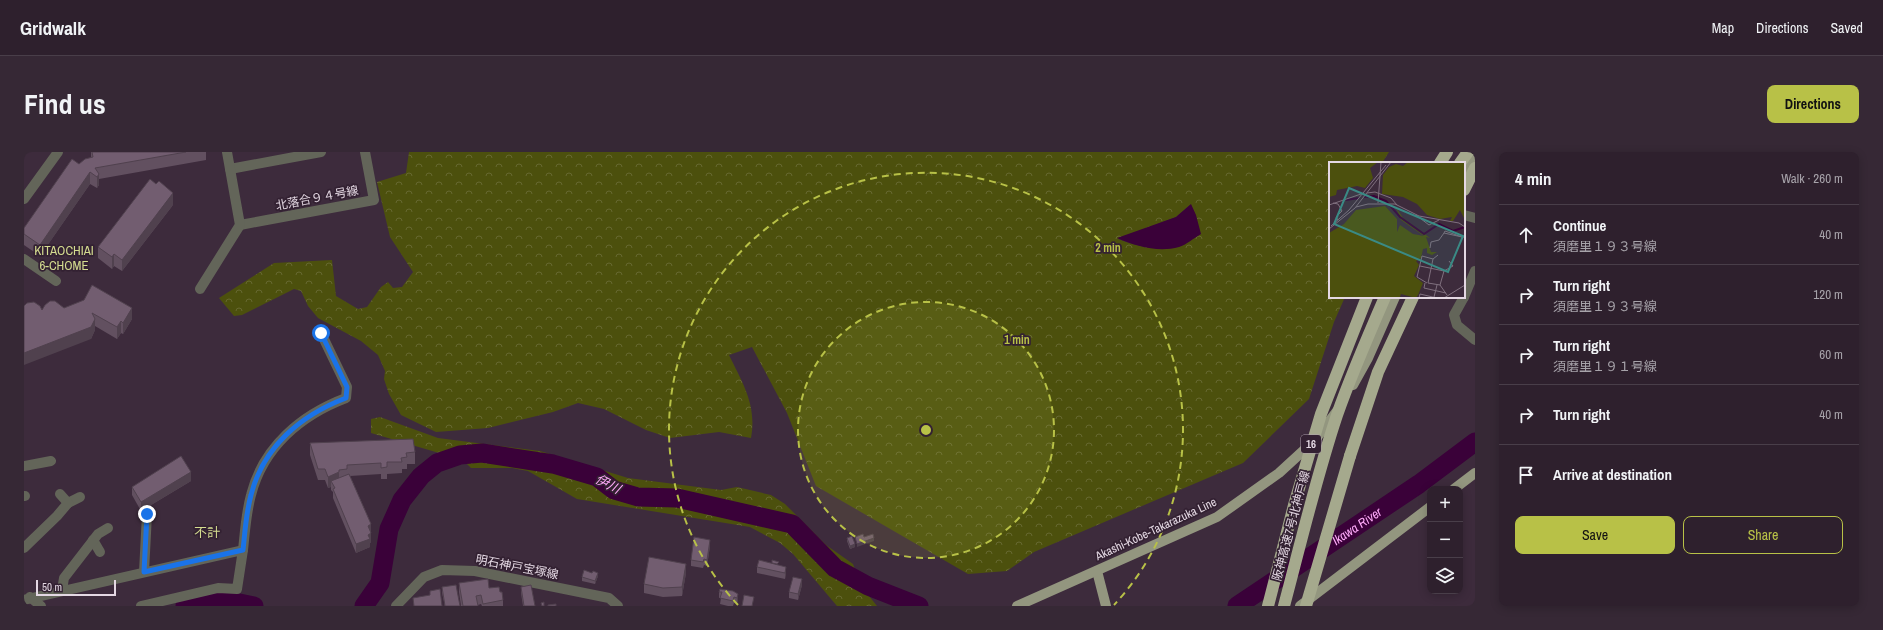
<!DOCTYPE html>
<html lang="en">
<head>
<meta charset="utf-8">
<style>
	:root { --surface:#2e202d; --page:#362835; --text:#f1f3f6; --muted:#a7a3aa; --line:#493e49; --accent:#b8c147 }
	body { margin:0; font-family:"Archivo Narrow","Noto Sans JP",sans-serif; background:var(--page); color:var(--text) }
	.controls { position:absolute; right:12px; bottom:12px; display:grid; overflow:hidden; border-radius:8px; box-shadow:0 2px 10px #0003 }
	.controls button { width:36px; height:36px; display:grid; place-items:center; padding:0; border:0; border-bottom:1px solid var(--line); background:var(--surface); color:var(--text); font:20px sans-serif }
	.scale { position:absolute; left:12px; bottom:10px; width:80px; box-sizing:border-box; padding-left:4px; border:2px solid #e4d8e3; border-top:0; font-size:11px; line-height:14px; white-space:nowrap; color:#e4d8e3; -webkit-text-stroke:3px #332132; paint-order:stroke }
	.stop { position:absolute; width:12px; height:12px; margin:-9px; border:3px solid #1a73e8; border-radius:50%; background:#fff }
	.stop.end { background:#1a73e8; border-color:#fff; box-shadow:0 1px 4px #0008 }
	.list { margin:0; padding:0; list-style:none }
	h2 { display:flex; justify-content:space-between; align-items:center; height:52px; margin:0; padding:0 16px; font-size:17px }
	h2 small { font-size:13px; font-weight:400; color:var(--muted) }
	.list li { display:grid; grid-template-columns:26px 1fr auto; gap:12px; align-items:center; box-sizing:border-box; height:60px; padding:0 16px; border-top:1px solid var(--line) }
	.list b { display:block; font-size:15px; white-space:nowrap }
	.list p { margin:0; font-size:13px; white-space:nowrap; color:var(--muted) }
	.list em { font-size:13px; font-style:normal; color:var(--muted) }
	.actions { display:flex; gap:8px; padding:12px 16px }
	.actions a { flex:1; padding:9px 0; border:1px solid var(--accent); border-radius:8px; text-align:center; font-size:14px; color:var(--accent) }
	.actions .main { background:var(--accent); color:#111 }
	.icon { flex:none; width:22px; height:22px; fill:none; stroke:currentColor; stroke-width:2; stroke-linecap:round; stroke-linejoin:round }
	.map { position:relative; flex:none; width:1451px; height:454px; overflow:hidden; border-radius:8px }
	header { display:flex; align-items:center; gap:24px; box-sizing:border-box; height:56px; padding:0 20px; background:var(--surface); border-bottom:1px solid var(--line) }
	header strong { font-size:19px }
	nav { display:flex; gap:22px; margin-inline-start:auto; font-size:14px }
	.intro { display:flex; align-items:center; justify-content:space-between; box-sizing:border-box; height:96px; padding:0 24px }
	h1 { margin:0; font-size:28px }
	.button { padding:10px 18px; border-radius:8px; background:var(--accent); color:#111; font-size:14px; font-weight:700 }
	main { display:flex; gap:24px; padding:0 24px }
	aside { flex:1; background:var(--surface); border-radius:8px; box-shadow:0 2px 10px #0003 }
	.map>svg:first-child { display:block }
	.forest { fill:url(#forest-crowns); fill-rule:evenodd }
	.water { fill:#3a0139 }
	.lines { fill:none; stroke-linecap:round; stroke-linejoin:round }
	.river { stroke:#3a0139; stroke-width:19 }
	.minor { stroke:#636559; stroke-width:10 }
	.major { stroke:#93967f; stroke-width:10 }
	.highway { stroke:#a5a98d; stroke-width:12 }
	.highway-bridge { stroke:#a5a98d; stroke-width:12 }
	.wall { fill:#625060 }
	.shaded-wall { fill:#50414e }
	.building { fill:#725d70; stroke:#50414e }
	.route { stroke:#1a73e8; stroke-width:5 }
	.ring { fill:none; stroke:#b8c147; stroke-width:2; stroke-dasharray:7 5 }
	.labels { text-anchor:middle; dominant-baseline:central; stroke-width:3.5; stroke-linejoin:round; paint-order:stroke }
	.shield { fill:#332132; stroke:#afa1ae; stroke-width:1 }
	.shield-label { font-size:11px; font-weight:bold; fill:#e4d8e3 }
	.street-label { font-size:12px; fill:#e4d8e3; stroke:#332132 }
	.neighbourhood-label { font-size:13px; fill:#d5dd90; stroke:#332132 }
	.water-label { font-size:13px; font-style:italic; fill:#ffaafa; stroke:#332132 }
	.inset-river { fill:none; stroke:#3a0139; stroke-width:2 }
	.inset-road { fill:none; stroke:#80707f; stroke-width:1 }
	.view { fill:#3a8a85; fill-opacity:0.15; stroke:#3a8a85; stroke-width:2 }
	.inset-edge { fill:none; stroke:#e4d8e3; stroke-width:2 }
	.centre { fill:#b8c147; stroke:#332132; stroke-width:2 }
	.ring-label { font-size:12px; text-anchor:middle; font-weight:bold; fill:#b8c147; stroke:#332132; stroke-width:3.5; stroke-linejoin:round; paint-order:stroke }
</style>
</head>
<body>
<header>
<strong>Gridwalk</strong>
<nav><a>Map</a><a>Directions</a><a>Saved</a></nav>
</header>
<div class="intro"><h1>Find us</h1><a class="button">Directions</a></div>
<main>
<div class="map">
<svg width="1451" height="454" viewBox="0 0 1451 454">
	<defs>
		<pattern id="forest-crowns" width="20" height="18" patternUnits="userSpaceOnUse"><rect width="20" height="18" fill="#4c500d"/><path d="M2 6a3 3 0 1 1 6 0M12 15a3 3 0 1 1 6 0" fill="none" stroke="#666830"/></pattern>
	</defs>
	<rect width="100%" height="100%" fill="#3d2b3c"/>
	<g class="forest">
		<path d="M385,0H1365L1358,11H1306V145H1321L1310,170L1285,247L1219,311L1010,400L983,419L944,422L792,334L763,261L728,195L705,203C719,232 733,253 727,286L695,280L646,286L622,278L580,257L554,251L529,260L464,276L412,280L377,263L365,242L360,227L361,219L354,203L337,189L294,166L284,154L277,139L270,137L218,163L210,164L195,146L250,111L308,108L312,144L334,157L343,155L357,135L364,130L369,136L378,135L389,120L366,85L353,30L382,21ZM1166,53L1155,95C1131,97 1117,96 1094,87L1152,65Z"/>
		<polygon points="356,265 414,286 516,299 604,326 697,338 713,335 747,343 761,352 802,393 829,412 837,434 853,454 813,454 769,402 756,391 726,375 553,347 504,319 488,316 447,316 439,308 347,281 347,267"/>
	</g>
	<path class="water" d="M1167,52L1172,63L1177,82C1170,86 1162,93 1155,95C1134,101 1112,94 1093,86L1152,65Z"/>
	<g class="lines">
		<g class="river">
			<polyline points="161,454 201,448 230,454"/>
			<polyline points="340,454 356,431 365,377 378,348 397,324 413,311 436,303 458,301 529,312 573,325 590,338 614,345 653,346 768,372 811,416 844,434 895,454"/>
			<path id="s1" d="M1213,454L1395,332L1451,290"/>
		</g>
		<g class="minor">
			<polyline points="206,17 297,0"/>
			<polyline points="0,47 34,0"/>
			<polyline points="1440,63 1451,66"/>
			<polyline points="216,73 350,48 341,0"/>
			<polyline points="0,107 32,129"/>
			<polyline points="176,137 216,73 203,0"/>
			<polyline points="1440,145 1430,163 1433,173 1451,188"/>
			<polyline points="1440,145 1451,119"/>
			<polyline points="0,314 27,309"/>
			<polyline points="0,344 1,344"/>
			<polyline points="44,351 56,345"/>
			<polyline points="69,388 76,400"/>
			<polyline points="0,396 33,364 44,351 36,342"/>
			<path d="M219,398C221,380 222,361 227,343C239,295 277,263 322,246L323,235L297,181"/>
			<polyline points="120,420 123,362"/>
			<polyline points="38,438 40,426 74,382 84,376"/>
			<polyline points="6,445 17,454"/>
			<polyline points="0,448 219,398 213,437 194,436 117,454"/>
			<polyline points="372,454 400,425 418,418 451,419 585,446 594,454"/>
		</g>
		<g class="major">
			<polyline points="1440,19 1451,2"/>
			<polyline points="1329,233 1344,206 1371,145"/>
			<polyline points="1430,337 1451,321"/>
			<polyline points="1073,419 1082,454"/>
			<polyline points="993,454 1193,365 1255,321 1291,288 1313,259"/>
			<polyline points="1276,454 1406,355"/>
		</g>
		<g class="highway">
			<polyline points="1416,11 1423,0"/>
			<polyline points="1436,11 1444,0"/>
			<polyline points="1440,38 1451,16"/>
			<polyline points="1326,304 1354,220 1389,145"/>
		</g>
		<g class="highway-bridge">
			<polyline points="1244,454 1270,353 1297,262 1343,145"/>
			<path d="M1260,454C1277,390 1292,326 1313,263C1327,223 1344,184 1361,145"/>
			<polyline points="1282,454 1326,304"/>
		</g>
	</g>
	<g class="wall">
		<polygon points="67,0 182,0 182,8 75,27 75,33 73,36 66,32 16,104 0,93 0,76 55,12 67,6"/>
		<polygon points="149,53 98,119 90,114 88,117 74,106 74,95"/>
		<polygon points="40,156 108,167 99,182 97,181 93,187 71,174 71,178 67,187 18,158"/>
		<polygon points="286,291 391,300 391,312 383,312 383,317 378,317 378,321 363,322 363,327 357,327 357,322 326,324 347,372 347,390 346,391 346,395 332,401 309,346 309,340 307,338 307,335 304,336 301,328 294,328 286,303"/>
		<polygon points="167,329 117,359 108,343 108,335"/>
		<polygon points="823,386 831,395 826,397 823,389"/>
		<polygon points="686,394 683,414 680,413 679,416 667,414 667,408"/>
		<polygon points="755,413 762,421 761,427 733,421 733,415"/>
		<polygon points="662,421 658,444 639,445 620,441 620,432"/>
		<polygon points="574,424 571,432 558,429 558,425"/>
		<polygon points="435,431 465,436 476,440 479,448 479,454 458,454 457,452 454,453 454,454 437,454 435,440"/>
		<polygon points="778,433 774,448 765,446 765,440"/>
		<polygon points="418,435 436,454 421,454 418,441"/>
		<polygon points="497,435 511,454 499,454 497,441"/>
		<polygon points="709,439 714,448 713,452 710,451 709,454 704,454 696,452 697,446 695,446 695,440"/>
	</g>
	<g class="shaded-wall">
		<polygon points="66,20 66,32 16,104 16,93"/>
		<polygon points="75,22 75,33 73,36 73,25"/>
		<polygon points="149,41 149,53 98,119 98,108"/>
		<polygon points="90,102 90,114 88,117 88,105"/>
		<polygon points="108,156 108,167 99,182 99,171"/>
		<polygon points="71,167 71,178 67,187 0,213 0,201"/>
		<polygon points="97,169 97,181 93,187 93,175"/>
		<polygon points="167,320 167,329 117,359 117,350"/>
		<polygon points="315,320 315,332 307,329 307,335 304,336 304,325"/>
		<polygon points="347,372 347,381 344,382 344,374"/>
		<polygon points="347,381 347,390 346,391 346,395 332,401 332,392 344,383"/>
		<polygon points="850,386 850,389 833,395 833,392"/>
		<polygon points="686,388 686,394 683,414 683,408"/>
		<polygon points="831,392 831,395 826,397 826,394"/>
		<polygon points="662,412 662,421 658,444 658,435"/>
		<polygon points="762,415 762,421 761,427 761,421"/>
		<polygon points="574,421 574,424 571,432 571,429"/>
		<polygon points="778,427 778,433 774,448 774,442"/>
		<polygon points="714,442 714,448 713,452 713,446"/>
	</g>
	<g class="building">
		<polygon points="68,0 162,0 71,16 75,22 73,25 66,20 16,93 0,82 0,76 48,7 55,12 61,7 69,5"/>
		<polygon points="126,27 132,32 135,29 149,41 98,108 90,102 88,105 74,95"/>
		<polygon points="68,133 108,156 99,171 97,169 93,175 68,161 71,167 67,175 0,201 0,154 3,151 10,150 16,154 18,158 21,153 26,149 31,149 40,156 60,148"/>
		<polygon points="389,287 391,300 382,301 383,305 377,306 378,310 363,310 363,315 357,316 357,311 323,313 323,317 315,318 315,320 304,325 301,317 294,317 286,291"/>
		<polygon points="157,304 167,320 117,350 108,335"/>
		<polygon points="325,322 347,372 344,374 347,381 344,383 346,387 332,392 309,337 311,336 307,329"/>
		<polygon points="839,382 840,385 849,382 850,386 833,392 831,385"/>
		<polygon points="828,384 831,392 826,394 823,386"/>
		<polygon points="670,385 686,388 683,408 680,407 679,410 667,408"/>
		<polygon points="625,405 662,412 658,435 639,436 620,432"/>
		<polygon points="735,408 762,415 761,421 733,415"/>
		<polygon points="748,408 755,410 753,412 748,411"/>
		<polygon points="560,418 568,421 569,419 574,421 571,429 558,425"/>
		<polygon points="769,425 778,427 774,442 765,440"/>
		<polygon points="464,427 465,436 475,435 476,440 478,440 479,448 459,452 457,443 452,444 454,454 439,454 435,431"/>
		<polygon points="432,433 436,454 421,454 418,435"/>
		<polygon points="507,433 511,454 500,454 497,435"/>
		<polygon points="416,437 418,454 390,454 389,446 406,443 406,439"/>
		<polygon points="696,437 709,439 714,442 713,446 710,445 709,449 696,446 698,440 695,440"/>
		<polygon points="720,443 730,445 728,454 718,454"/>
		<polygon points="520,450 520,454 518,454 517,451"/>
		<polygon points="532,452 532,454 524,454 524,453"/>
	</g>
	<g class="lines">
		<path class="route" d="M123,362L120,420L219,398C221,380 222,361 227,343C239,295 277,263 322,246L323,235L297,181"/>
	</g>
	<circle cx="902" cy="278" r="128" fill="#b8c147" fill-opacity=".12"/>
	<g class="ring">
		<circle cx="902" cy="278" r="128"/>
		<path d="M714 453A257 257 0 1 1 1090 453"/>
	</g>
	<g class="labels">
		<rect class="shield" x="1277" y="283" width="20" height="18" rx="3"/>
		<g class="shield-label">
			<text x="1287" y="292">16</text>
		</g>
		<g class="street-label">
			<text transform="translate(293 46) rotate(-11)">北落合９４号線</text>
			<text transform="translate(1267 374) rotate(-75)">阪神高速7号北神戸線</text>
			<text transform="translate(1132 377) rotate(-25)">Akashi-Kobe-Takarazuka Line</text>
			<text transform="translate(493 415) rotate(11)">明石神戸宝塚線</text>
		</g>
		<g class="neighbourhood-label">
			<text x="40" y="98">KITAOCHIAI<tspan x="40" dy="15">6-CHOME</tspan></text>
			<text x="183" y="380">不計</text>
		</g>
		<g class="water-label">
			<text transform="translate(584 332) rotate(27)">伊川</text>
			<text stroke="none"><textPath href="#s1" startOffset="144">Ikawa River</textPath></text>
		</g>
	</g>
	<g transform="translate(1305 10)">
		<rect width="136" height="136" fill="#3d2b3c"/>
		<path d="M0,0H49L41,6L44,16L36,26L28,24L8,28L7,33L0,35ZM79,0H136V58L131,48L124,59H121L123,55L111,57L98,53L88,42L74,35L53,32L54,13L60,5L67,2L74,4ZM56,44L68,57V70L71,63L84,72L95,74L72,58L67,45L74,56L101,76L97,75L102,90H108L103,93L98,91V86L94,87L92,96L87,99L90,103L85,114L94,121L89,133L87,136L72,132L71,135L60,136H0V71L15,62L27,48Z" fill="#4c500d"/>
		<path class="inset-river" d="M35,35L45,34L57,39L71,55L95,72L110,62L124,69L136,65M17,38L30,36"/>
		<path class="inset-road" d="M38,31L46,30L62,36L68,43M4,41L9,42L13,49L7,55L9,58M49,41L52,0M0,43L32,32M27,45L39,42H66L90,54L130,61L136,65M87,53L100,63L110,58M2,64L20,48L57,3M0,67L26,46L62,0M133,75L116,69L115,71L133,75H136M101,86L102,80L110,78L115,71M109,93L104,97L99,121L111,123L118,133M91,104L115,109M96,121L95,126L117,131M98,121L88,115L93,94L104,97M111,123L115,109L124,104L120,99M105,135L108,123M90,136L91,132L108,136M115,136L136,123"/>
		<path class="view" d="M20,26L134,74L119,110L5,62Z"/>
		<rect width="136" height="136" class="inset-edge"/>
	</g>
	<circle cx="902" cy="278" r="6" class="centre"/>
	<g class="ring-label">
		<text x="1084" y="100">2 min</text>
		<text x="993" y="192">1 min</text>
	</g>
</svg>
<div class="controls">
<button>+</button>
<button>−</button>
<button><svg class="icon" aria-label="layers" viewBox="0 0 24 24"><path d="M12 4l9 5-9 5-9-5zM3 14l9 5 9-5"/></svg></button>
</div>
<div class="scale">50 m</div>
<div class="stop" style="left:297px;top:181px"></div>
<div class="stop end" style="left:123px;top:362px"></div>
</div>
<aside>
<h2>4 min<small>Walk · 260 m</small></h2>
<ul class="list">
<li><svg class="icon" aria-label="ahead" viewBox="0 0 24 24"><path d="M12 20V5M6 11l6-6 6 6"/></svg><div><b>Continue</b><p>須磨里１９３号線</p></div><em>40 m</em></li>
<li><svg class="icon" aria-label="right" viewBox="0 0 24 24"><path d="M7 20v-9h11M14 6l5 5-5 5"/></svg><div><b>Turn right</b><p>須磨里１９３号線</p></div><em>120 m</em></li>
<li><svg class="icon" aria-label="right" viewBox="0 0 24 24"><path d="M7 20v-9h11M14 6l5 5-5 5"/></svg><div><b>Turn right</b><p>須磨里１９１号線</p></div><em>60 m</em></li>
<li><svg class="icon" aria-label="right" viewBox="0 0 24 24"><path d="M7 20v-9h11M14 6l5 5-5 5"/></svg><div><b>Turn right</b></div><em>40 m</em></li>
<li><svg class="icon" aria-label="arrive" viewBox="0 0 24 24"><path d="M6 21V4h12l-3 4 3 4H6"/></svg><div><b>Arrive at destination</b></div></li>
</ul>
<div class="actions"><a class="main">Save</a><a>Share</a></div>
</aside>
</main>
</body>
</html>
